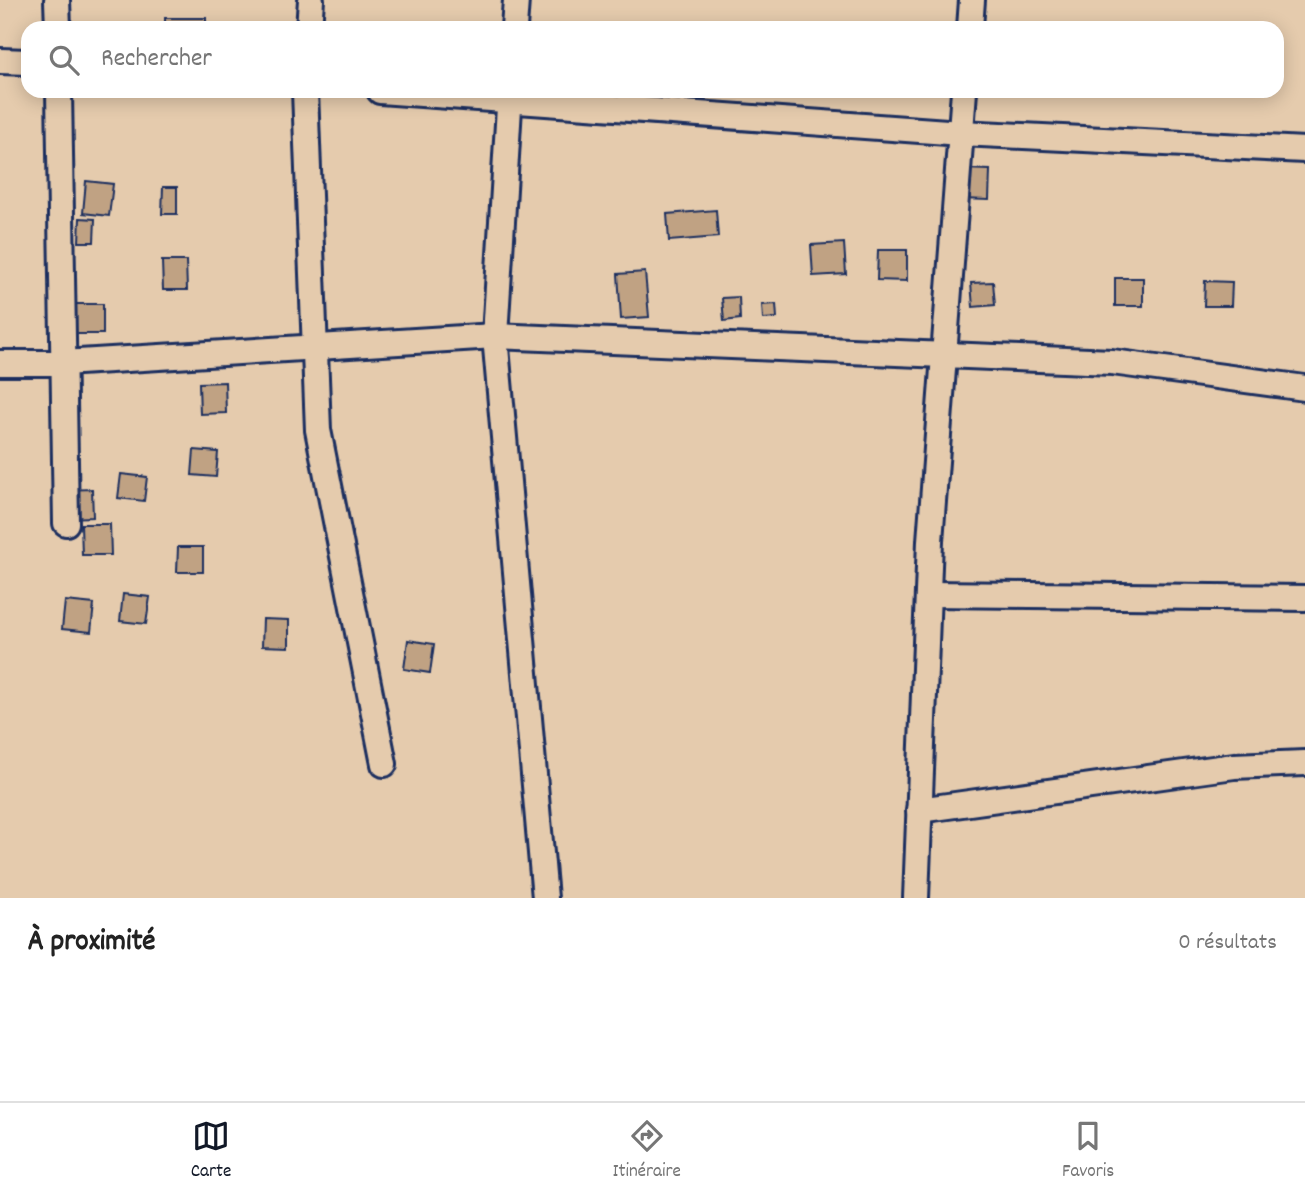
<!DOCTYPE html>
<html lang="fr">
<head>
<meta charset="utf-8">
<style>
	:root { --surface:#fff; --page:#f6f6f6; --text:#222; --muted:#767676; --line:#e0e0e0; --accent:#111827 }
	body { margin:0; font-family:Dekko,sans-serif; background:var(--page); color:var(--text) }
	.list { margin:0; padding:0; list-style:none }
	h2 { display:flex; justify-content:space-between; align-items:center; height:91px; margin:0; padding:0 28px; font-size:30px }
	h2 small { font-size:23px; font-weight:400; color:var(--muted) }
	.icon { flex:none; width:38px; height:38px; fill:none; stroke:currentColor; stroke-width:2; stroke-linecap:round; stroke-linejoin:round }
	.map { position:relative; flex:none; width:1305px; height:898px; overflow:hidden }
	.search { position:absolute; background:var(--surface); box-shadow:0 4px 18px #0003; left:21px; right:21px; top:21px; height:77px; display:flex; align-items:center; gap:18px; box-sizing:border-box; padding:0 24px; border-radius:21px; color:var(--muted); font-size:26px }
	.sheet { height:203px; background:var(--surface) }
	nav { display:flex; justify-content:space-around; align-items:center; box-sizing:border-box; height:98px; border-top:2px solid var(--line); background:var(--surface); font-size:19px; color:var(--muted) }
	nav a { display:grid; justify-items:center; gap:4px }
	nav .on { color:var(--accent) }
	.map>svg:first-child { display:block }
	.building { fill:#c0a283; stroke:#1b2f5e; stroke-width:2 }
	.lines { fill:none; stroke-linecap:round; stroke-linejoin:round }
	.street-casing { stroke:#1b2f5e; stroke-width:30 }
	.street { stroke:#e5cbad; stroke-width:24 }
</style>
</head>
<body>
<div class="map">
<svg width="1305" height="898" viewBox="0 0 1305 898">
	<rect width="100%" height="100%" fill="#e5cbad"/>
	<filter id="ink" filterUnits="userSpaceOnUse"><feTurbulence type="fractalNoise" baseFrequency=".0143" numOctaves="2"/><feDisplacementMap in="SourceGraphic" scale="14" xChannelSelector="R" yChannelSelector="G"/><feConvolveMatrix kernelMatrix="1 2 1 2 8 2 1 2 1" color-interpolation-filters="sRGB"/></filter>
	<g filter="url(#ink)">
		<g class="building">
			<rect x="165" y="18" width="41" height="10"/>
			<polygon points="962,169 990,170 989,200 961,199"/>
			<polygon points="86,181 113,184 109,216 83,213"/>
			<polygon points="163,187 177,187 177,214 162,214"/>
			<polygon points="716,210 718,237 669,241 667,214"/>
			<polygon points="80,218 95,219 94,242 79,242"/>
			<polygon points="844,243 846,274 813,276 811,245"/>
			<polygon points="878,250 907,250 907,281 877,280"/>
			<polygon points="162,261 186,261 187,290 163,290"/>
			<polygon points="645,272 649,317 621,319 618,274"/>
			<rect x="1115" y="278" width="28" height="28"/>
			<polygon points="1205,281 1232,282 1231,306 1204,306"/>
			<polygon points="993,282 995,305 973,307 971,283"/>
			<polygon points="739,297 740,319 724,321 722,298"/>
			<rect x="75" y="304" width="28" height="30"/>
			<polygon points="776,304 777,318 763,319 762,305"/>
			<polygon points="225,382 226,413 200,414 199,383"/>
			<polygon points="194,450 218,452 216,477 192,475"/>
			<polygon points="121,474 147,477 144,501 118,498"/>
			<polygon points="92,489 93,517 67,518 66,490"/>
			<polygon points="81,524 110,524 111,555 82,555"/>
			<polygon points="178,547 203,547 203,572 177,572"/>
			<polygon points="123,594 150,597 146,624 120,621"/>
			<polygon points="65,601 94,604 91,632 62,629"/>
			<polygon points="263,619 289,620 289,647 262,646"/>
			<polygon points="408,640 434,644 430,673 404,669"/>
		</g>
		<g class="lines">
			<defs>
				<g id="street">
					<polyline points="57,0 58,28"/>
					<polyline points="309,28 311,0"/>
					<polyline points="514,28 516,0"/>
					<polyline points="970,28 972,0"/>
					<polyline points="0,61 28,62"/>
					<polyline points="59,91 66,523"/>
					<polyline points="305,91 318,430 384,764"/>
					<polyline points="380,91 961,133 1305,150"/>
					<polyline points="510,91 495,336 545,898"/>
					<polyline points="0,363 63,363 495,336 1112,362 1305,388"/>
					<polyline points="928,594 1305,598"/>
					<polyline points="919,810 1234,766 1305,763"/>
					<polyline points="916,898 930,541 964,91"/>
				</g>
			</defs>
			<use href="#street" class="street-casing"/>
			<use href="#street" class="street"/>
		</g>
	</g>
</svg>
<div class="search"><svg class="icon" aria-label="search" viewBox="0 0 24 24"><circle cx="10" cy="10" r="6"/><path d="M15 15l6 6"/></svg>Rechercher</div>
</div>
<section class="sheet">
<h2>À proximité<small>0 résultats</small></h2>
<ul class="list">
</ul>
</section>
<nav>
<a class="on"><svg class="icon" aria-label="map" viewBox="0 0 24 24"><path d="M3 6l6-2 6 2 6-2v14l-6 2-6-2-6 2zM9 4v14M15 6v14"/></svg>Carte</a>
<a><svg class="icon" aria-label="directions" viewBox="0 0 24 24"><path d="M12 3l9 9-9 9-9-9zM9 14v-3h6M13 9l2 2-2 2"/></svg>Itinéraire</a>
<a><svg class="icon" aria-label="saved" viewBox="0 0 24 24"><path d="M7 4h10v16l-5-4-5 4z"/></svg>Favoris</a>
</nav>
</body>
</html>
